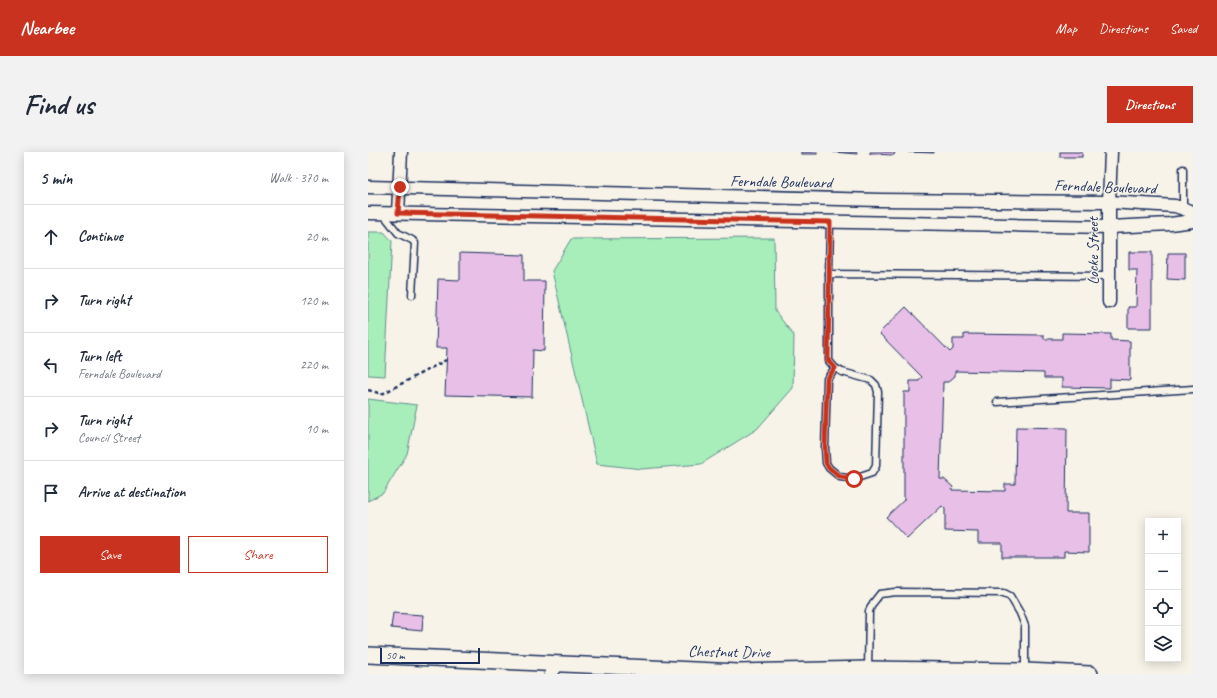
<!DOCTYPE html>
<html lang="en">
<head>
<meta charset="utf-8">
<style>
	:root { --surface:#fff; --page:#f2f2f3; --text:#1f2937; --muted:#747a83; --line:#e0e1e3; --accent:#c8321e }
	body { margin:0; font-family:Caveat,sans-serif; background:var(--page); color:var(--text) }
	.controls { position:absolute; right:12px; bottom:12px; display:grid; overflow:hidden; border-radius:0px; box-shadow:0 2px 10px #0003 }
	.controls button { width:36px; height:36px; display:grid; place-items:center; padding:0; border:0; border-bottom:1px solid var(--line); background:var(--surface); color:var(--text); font:20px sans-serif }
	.scale { position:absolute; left:12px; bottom:10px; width:100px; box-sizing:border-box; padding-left:4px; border:2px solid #1b2f5e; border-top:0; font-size:11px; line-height:14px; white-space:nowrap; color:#1b2f5e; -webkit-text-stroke:3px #f7f3e8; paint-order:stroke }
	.stop { position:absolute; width:12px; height:12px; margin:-9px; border:3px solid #c8321e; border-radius:50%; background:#fff }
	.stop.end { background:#c8321e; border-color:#fff; box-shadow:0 1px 4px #0008 }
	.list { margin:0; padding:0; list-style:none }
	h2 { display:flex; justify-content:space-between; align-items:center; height:52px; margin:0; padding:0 16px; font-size:17px }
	h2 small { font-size:13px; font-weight:400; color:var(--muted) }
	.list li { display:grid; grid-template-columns:26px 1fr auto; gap:12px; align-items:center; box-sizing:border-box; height:64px; padding:0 16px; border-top:1px solid var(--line) }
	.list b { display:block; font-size:15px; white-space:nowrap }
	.list p { margin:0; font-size:13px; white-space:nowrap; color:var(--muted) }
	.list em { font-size:13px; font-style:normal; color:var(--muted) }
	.actions { display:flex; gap:8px; padding:12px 16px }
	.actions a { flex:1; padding:9px 0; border:1px solid var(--accent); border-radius:0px; text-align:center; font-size:14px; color:var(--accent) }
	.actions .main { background:var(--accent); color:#fff }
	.icon { flex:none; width:22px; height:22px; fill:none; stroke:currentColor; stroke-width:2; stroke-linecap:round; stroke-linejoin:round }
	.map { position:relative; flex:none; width:825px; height:522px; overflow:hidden; border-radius:0px }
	header { display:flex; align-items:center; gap:24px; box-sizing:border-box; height:56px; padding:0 20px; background:var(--accent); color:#fff }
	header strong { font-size:19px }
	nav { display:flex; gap:22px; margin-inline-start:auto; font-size:14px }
	.intro { display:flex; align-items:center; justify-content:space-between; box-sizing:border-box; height:96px; padding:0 24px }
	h1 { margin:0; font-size:28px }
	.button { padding:10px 18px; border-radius:0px; background:var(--accent); color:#fff; font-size:14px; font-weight:700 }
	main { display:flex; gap:24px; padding:0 24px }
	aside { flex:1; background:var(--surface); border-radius:0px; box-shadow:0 2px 10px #0003 }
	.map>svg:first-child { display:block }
	.green { fill:#a7eeba; stroke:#618e8c }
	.building { fill:#e8bfe7; stroke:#1b2f5e }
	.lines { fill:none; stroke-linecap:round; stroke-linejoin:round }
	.service-casing { stroke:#1b2f5e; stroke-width:9 }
	.minor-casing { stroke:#1b2f5e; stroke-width:15 }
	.tertiary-casing { stroke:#1b2f5e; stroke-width:18 }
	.path { stroke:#1b2f5e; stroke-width:2.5; stroke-dasharray:4 3; stroke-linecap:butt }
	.service { stroke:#f7f3e8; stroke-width:6 }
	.minor { stroke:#f7f3e8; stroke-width:12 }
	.tertiary { stroke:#f7f3e8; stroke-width:15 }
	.route { stroke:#c8321e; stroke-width:5 }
	.labels { text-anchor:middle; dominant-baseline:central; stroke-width:3; stroke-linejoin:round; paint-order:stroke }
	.street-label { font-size:16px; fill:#1b2f5e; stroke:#f7f3e8 }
</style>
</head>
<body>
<header>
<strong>Nearbee</strong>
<nav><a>Map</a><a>Directions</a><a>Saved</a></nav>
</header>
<div class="intro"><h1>Find us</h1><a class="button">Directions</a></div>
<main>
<aside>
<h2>5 min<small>Walk · 370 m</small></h2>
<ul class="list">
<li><svg class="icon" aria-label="ahead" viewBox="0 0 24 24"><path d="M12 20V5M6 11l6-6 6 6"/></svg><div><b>Continue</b></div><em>20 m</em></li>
<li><svg class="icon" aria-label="right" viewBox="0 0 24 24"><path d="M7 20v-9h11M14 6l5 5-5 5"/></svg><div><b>Turn right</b></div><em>120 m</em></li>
<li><svg class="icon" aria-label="left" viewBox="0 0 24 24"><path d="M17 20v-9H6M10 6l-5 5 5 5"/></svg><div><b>Turn left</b><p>Ferndale Boulevard</p></div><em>220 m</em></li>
<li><svg class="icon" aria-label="right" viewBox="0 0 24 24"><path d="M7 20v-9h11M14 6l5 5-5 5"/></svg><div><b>Turn right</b><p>Council Street</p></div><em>10 m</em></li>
<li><svg class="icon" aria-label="arrive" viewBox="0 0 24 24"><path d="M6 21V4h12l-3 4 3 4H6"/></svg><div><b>Arrive at destination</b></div></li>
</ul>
<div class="actions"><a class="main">Save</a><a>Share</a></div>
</aside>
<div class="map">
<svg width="825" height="522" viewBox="0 0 825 522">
	<rect width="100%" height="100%" fill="#f7f3e8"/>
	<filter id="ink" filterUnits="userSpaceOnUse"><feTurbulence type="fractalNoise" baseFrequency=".025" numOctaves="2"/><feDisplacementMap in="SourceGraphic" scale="8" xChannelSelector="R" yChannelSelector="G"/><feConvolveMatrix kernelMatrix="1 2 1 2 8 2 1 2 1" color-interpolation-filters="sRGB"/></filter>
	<g filter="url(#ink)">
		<g class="green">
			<polygon points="0,80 16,80 24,89 17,224 0,223"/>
			<polygon points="406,86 407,159 426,184 425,236 389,277 333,312 274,317 229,312 184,119 203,87"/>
			<polygon points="0,247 49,253 39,302 15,341 0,349"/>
		</g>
		<g class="building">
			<rect x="433" y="0" width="16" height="2"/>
			<polygon points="465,0 489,0 489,2"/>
			<polygon points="502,0 527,0 526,3 502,2"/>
			<polygon points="540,0 566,0 566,1"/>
			<rect x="692" y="0" width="22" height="5"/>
			<polygon points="761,100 784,100 784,176 760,176 760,155 768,155 769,118 761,118"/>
			<polygon points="92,101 156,103 156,129 177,129 176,199 165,198 164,245 77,243 79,196 68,196 70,127 92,128"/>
			<polygon points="800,101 817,101 817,128 799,127"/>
			<polygon points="538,155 582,200 585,197 585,187 596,187 596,182 676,183 676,187 694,187 694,181 743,182 743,188 762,189 762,228 742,227 742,236 694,235 694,226 676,226 676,221 587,219 587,224 580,230 575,230 572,327 576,327 585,335 584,338 637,339 637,332 647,332 648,275 699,276 698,361 721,361 721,400 696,399 696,405 634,405 634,391 610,391 610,380 577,379 577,357 574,354 539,387 518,365 536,348 536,240 542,240 542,229 551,229 554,225 511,181"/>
			<polygon points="25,461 55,463 54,479 23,476"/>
		</g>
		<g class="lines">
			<defs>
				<g id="service">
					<polyline points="815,56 815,17"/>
					<polyline points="15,62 30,81 44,88 47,91 44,143"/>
					<polyline points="461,122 462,70"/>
					<polyline points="467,216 459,227 457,296 458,311 461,316 472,325 486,327 504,321 508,314 510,240 508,233 503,228 474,220 467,216 461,209 461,122 741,124"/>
					<polyline points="629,250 825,237"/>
					<polyline points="500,517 501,459 505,451 512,442 528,440 636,441 642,444 652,461 657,474 657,519"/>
				</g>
				<g id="minor">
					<polyline points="0,35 512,48 741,50 807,54 825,60"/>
					<polyline points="0,61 742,75 802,72 825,69"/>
					<polyline points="30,61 33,0"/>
					<polyline points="741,150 741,50 743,0"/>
					<polyline points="183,522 190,512"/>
				</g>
				<polyline id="tertiary" points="0,503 370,520 500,517 657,519 722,522"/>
			</defs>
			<use href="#service" class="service-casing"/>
			<use href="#minor" class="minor-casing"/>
			<use href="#tertiary" class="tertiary-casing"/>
			<polyline class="path" points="0,238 14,242 78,208"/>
			<use href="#service" class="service"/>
			<use href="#minor" class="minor"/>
			<use href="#tertiary" class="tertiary"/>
		</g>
	</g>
	<g class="lines" filter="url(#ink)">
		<polyline class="route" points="32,35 30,61 462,70 460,208 467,216 459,227 457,296 458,311 461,316 472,325 486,327"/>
	</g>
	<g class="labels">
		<g class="street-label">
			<text transform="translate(413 30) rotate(1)">Ferndale Boulevard</text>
			<text transform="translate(737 35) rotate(2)">Ferndale Boulevard</text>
			<text transform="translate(725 99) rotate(-90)">Locke Street</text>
			<text transform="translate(361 500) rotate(1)">Chestnut Drive</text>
		</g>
	</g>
</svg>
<div class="controls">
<button>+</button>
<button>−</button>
<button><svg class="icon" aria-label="locate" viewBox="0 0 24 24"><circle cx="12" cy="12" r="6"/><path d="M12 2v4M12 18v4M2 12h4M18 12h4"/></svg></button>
<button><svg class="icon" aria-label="layers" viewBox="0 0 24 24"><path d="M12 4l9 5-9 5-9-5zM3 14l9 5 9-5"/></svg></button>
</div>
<div class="scale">50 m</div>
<div class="stop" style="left:486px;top:327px"></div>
<div class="stop end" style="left:32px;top:35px"></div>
</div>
</main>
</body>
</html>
